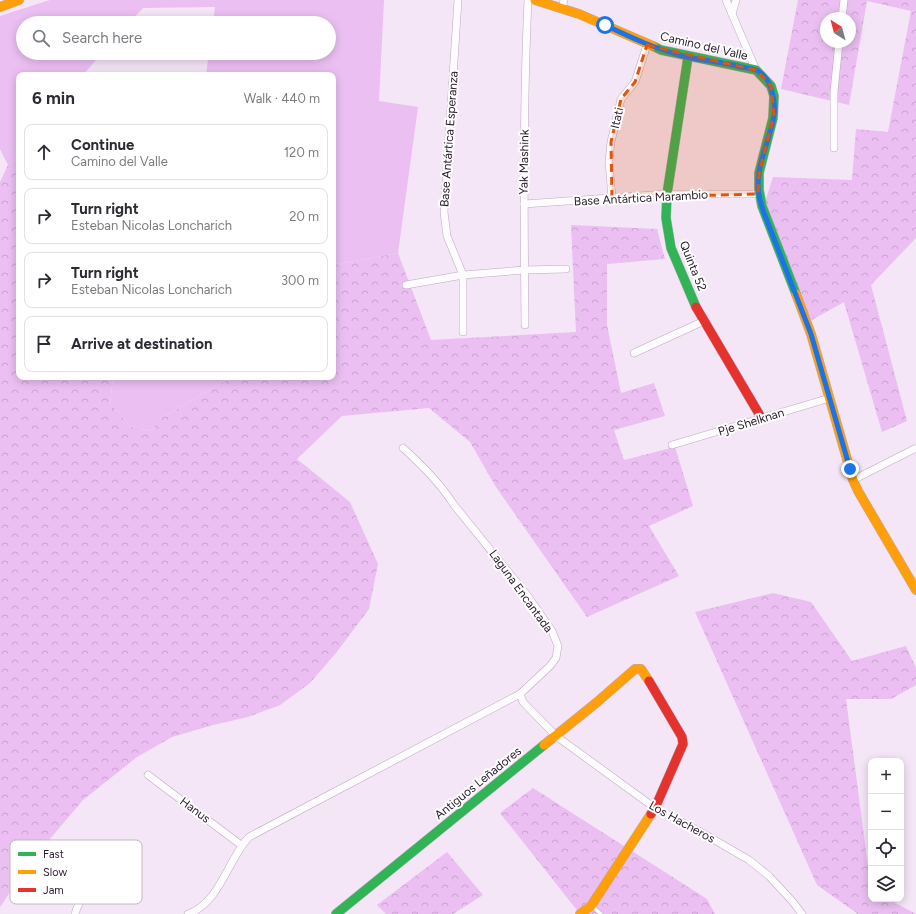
<!DOCTYPE html>
<html lang="en">
<head>
<meta charset="utf-8">
<style>
	:root { --surface:#fff; --page:#f2f2f3; --text:#2b2b33; --muted:#7c7c81; --line:#e1e1e2 }
	body { margin:0; font-family:Figtree,sans-serif; background:var(--page); color:var(--text) }
	.controls { position:absolute; right:12px; bottom:12px; display:grid; overflow:hidden; border-radius:8px; box-shadow:0 2px 10px #0003 }
	.controls button { width:36px; height:36px; display:grid; place-items:center; padding:0; border:0; border-bottom:1px solid var(--line); background:var(--surface); color:var(--text); font:20px sans-serif }
	.compass { position:absolute; left:820px; top:12px; width:36px; height:36px; border-radius:50%; background:var(--surface); box-shadow:0 2px 10px #0003; rotate:324deg }
	.stop { position:absolute; width:12px; height:12px; margin:-9px; border:3px solid #1a73e8; border-radius:50%; background:#fff }
	.stop.end { background:#1a73e8; border-color:#fff; box-shadow:0 1px 4px #0008 }
	.list { margin:0; padding:0; list-style:none }
	h2 { display:flex; justify-content:space-between; align-items:center; height:52px; margin:0; padding:0 16px; font-size:17px }
	h2 small { font-size:13px; font-weight:400; color:var(--muted) }
	.list li { display:grid; grid-template-columns:26px 1fr auto; gap:12px; align-items:center; box-sizing:border-box; height:56px; margin:0 8px 8px; padding:0 8px; border:1px solid var(--line); border-radius:8px }
	.list b { display:block; font-size:15px; white-space:nowrap }
	.list p { margin:0; font-size:13px; white-space:nowrap; color:var(--muted) }
	.list em { font-size:13px; font-style:normal; color:var(--muted) }
	.icon { flex:none; width:22px; height:22px; fill:none; stroke:currentColor; stroke-width:2; stroke-linecap:round; stroke-linejoin:round }
	.map { position:relative; flex:none; width:916px; height:914px; overflow:hidden }
	.search { position:absolute; background:var(--surface); box-shadow:0 2px 10px #0003; left:16px; top:16px; width:320px; height:44px; display:flex; align-items:center; gap:10px; box-sizing:border-box; padding:0 14px; border-radius:22px; color:var(--muted); font-size:15px }
	.panel { position:absolute; background:var(--surface); box-shadow:0 2px 10px #0003; left:16px; top:72px; width:320px; height:308px; border-radius:8px }
	.map>svg:first-child { display:block }
	.green { fill:#ebbff2 }
	.forest { fill:url(#forest-crowns); fill-rule:evenodd }
	.lines { fill:none; stroke-linecap:round; stroke-linejoin:round }
	.lane-casing { stroke:#baacbd; stroke-width:4.5 }
	.street-casing { stroke:#baacbd; stroke-width:8 }
	.fast-casing { stroke:#baacbd; stroke-width:10 }
	.slow-casing { stroke:#baacbd; stroke-width:10 }
	.jam-casing { stroke:#baacbd; stroke-width:10 }
	.lane { stroke:#fdfbfe; stroke-width:3.5 }
	.street { stroke:#fdfbfe; stroke-width:7 }
	.fast { stroke:#30b455; stroke-width:9 }
	.slow { stroke:#ff9f0a; stroke-width:9 }
	.jam { stroke:#e5322d; stroke-width:9 }
	.route { stroke:#1a73e8; stroke-width:5 }
	.marked { fill:#de560e; fill-opacity:0.2; stroke:#de560e; stroke-width:3; stroke-dasharray:8 5; stroke-linejoin:round }
	.labels { text-anchor:middle; dominant-baseline:central; stroke-width:4; stroke-linejoin:round; paint-order:stroke }
	.street-label { font-size:12px; fill:#29182b; stroke:#fff }
	.key { fill:#fff; stroke:#bfbabf; stroke-width:1 }
	.key-label { font-size:11px; fill:#29182b }
</style>
</head>
<body>
<div class="map">
<svg width="916" height="914" viewBox="0 0 916 914">
	<defs>
		<pattern id="forest-crowns" width="20" height="18" patternUnits="userSpaceOnUse"><rect width="20" height="18" fill="#ebbff2"/><path d="M2 6a3 3 0 1 1 6 0M12 15a3 3 0 1 1 6 0" fill="none" stroke="#caa3d0"/></pattern>
	</defs>
	<rect width="100%" height="100%" fill="#f4e5f7"/>
	<g class="green">
		<polygon points="50,0 384,0 379,101 418,107 398,253 333,265 333,75 206,75 209,53 329,53 329,23 213,23 215,7 143,8 129,23 23,23 23,53 102,53 83,75 19,75 19,157 8,165 0,149 0,16"/>
		<polygon points="113,377 232,377 158,420 152,431 131,427 110,403"/>
	</g>
	<g class="forest">
		<path d="M798,0H916V238L871,285L907,421L882,432L844,302L810,321L765,202L773,177L852,180L856,129L888,132L911,11L867,1L849,105L781,89ZM826,18H850V42H826Z"/>
		<polygon points="19,157 19,377 113,377 110,403 131,427 152,431 158,420 232,377 333,377 333,265 398,253 431,340 576,332 571,225 657,229 665,259 607,264 607,325 621,393 654,383 665,416 614,430 624,460 675,447 693,506 649,526 679,576 587,617 496,487 470,442 429,408 342,416 297,459 350,502 378,564 369,609 336,653 310,683 280,705 248,717 213,725 172,737 137,757 83,800 32,860 0,907 0,182 8,165"/>
		<polygon points="773,593 811,602 852,661 906,646 916,668 916,685 891,699 846,699 871,889 871,899 888,899 916,914 858,914 817,885 695,612"/>
		<polygon points="533,788 707,899 715,914 580,914 500,813"/>
		<polygon points="447,852 483,895 453,914 386,914 377,905"/>
	</g>
	<g class="lines">
		<defs>
			<polyline id="lane" points="592,906 601,914"/>
			<g id="street">
				<polyline points="458,0 444,212 447,236 463,275 463,332"/>
				<polyline points="726,0 756,70"/>
				<polyline points="562,9 564,0"/>
				<polyline points="732,14 736,0"/>
				<polyline points="842,18 844,0"/>
				<polyline points="834,148 834,92 839,42"/>
				<polyline points="612,198 609,161 611,142 621,99 635,82 647,45"/>
				<polyline points="524,204 667,194 758,194"/>
				<polyline points="406,285 463,275 524,270 566,269"/>
				<path d="M525,325C524,216 523,108 528,0"/>
				<polyline points="634,353 704,321"/>
				<polyline points="672,445 830,398"/>
				<path d="M403,448C422,465 440,483 454,505L527,595L552,631L558,646L556,658L550,666L520,694L523,702L556,736L655,808L699,831L749,860L769,876L793,902L802,914"/>
				<polyline points="853,480 916,448"/>
				<polyline points="148,775 241,845"/>
				<path d="M75,914C81,893 98,876 111,860"/>
				<path d="M188,914C220,903 228,859 249,837L520,694"/>
			</g>
			<g id="fast">
				<polyline points="653,46 661,50 756,70 771,86 774,96 773,118 759,173 759,190 762,206 796,294"/>
				<polyline points="688,57 667,194 666,218 671,248 696,307"/>
				<polyline points="336,914 544,745"/>
			</g>
			<g id="slow">
				<polyline points="535,0 579,14 653,46"/>
				<polyline points="0,7 19,0"/>
				<polyline points="796,294 811,334 853,480 858,491 916,590"/>
				<polyline points="544,745 596,703 635,669 641,669 649,681"/>
				<polyline points="580,914 591,906 651,814"/>
			</g>
			<g id="jam">
				<polyline points="696,307 762,419"/>
				<polyline points="649,681 682,737 683,744 655,808 651,814"/>
			</g>
		</defs>
		<use href="#lane" class="lane-casing"/>
		<use href="#street" class="street-casing"/>
		<use href="#fast" class="fast-casing"/>
		<use href="#slow" class="slow-casing"/>
		<use href="#jam" class="jam-casing"/>
		<use href="#lane" class="lane"/>
		<use href="#street" class="street"/>
		<use href="#fast" class="fast"/>
		<use href="#slow" class="slow"/>
		<use href="#jam" class="jam"/>
	</g>
	<g class="lines">
		<path class="route" d="M605,25C632,38 658,50 687,57C705,61 723,62 741,67C745,68 751,68 756,70C771,77 776,100 774,115C770,141 754,168 759,195C760,201 762,207 764,213L811,334L850,469"/>
	</g>
	<path class="marked" d="M647,45L756,70L764,78L771,86L774,115L759,174L758,194L612,198L611,142L621,99L635,82Z"/>
	<g class="labels">
		<g class="street-label">
			<text transform="translate(704 46) rotate(13)">Camino del Valle</text>
			<text transform="translate(617 118) rotate(-77)">Itati</text>
			<text transform="translate(449 139) rotate(-86)">Base Antártica Esperanza</text>
			<text transform="translate(524 162) rotate(-89)">Yak Mashink</text>
			<text transform="translate(641 198) rotate(-3)">Base Antártica Marambio</text>
			<text transform="translate(693 266) rotate(68)">Quinta 52</text>
			<text transform="translate(751 422) rotate(-17)">Pje Shelknan</text>
			<text transform="translate(521 591) rotate(54)">Laguna Encantada</text>
			<text transform="translate(478 783) rotate(-39)">Antiguos Leñadores</text>
			<text transform="translate(195 810) rotate(37)">Hanus</text>
			<text transform="translate(682 822) rotate(29)">Los Hacheros</text>
		</g>
	</g>
	<rect x="10" y="840" width="132" height="64" rx="6" class="key"/>
	<rect x="18" y="852" width="18" height="4" fill="#30b455"/>
	<rect x="18" y="870" width="18" height="4" fill="#ff9f0a"/>
	<rect x="18" y="888" width="18" height="4" fill="#e5322d"/>
	<g class="key-label">
		<text x="43" y="858">Fast</text>
		<text x="43" y="876">Slow</text>
		<text x="43" y="894">Jam</text>
	</g>
</svg>
<div class="controls">
<button>+</button>
<button>−</button>
<button><svg class="icon" aria-label="locate" viewBox="0 0 24 24"><circle cx="12" cy="12" r="6"/><path d="M12 2v4M12 18v4M2 12h4M18 12h4"/></svg></button>
<button><svg class="icon" aria-label="layers" viewBox="0 0 24 24"><path d="M12 4l9 5-9 5-9-5zM3 14l9 5 9-5"/></svg></button>
</div>
<svg class="compass" viewBox="-18 -18 36 36"><path d="M0-13l5 13h-10z" fill="#e53935"/><path d="M0 13l5-13h-10z" fill="#7c7c81"/></svg>
<div class="stop" style="left:605px;top:25px"></div>
<div class="stop end" style="left:850px;top:469px"></div>
<div class="search"><svg class="icon" aria-label="search" viewBox="0 0 24 24"><circle cx="10" cy="10" r="6"/><path d="M15 15l6 6"/></svg>Search here</div>
<section class="panel">
<h2>6 min<small>Walk · 440 m</small></h2>
<ul class="list">
<li><svg class="icon" aria-label="ahead" viewBox="0 0 24 24"><path d="M12 20V5M6 11l6-6 6 6"/></svg><div><b>Continue</b><p>Camino del Valle</p></div><em>120 m</em></li>
<li><svg class="icon" aria-label="right" viewBox="0 0 24 24"><path d="M7 20v-9h11M14 6l5 5-5 5"/></svg><div><b>Turn right</b><p>Esteban Nicolas Loncharich</p></div><em>20 m</em></li>
<li><svg class="icon" aria-label="right" viewBox="0 0 24 24"><path d="M7 20v-9h11M14 6l5 5-5 5"/></svg><div><b>Turn right</b><p>Esteban Nicolas Loncharich</p></div><em>300 m</em></li>
<li><svg class="icon" aria-label="arrive" viewBox="0 0 24 24"><path d="M6 21V4h12l-3 4 3 4H6"/></svg><div><b>Arrive at destination</b></div></li>
</ul>
</section>
</div>
</body>
</html>
